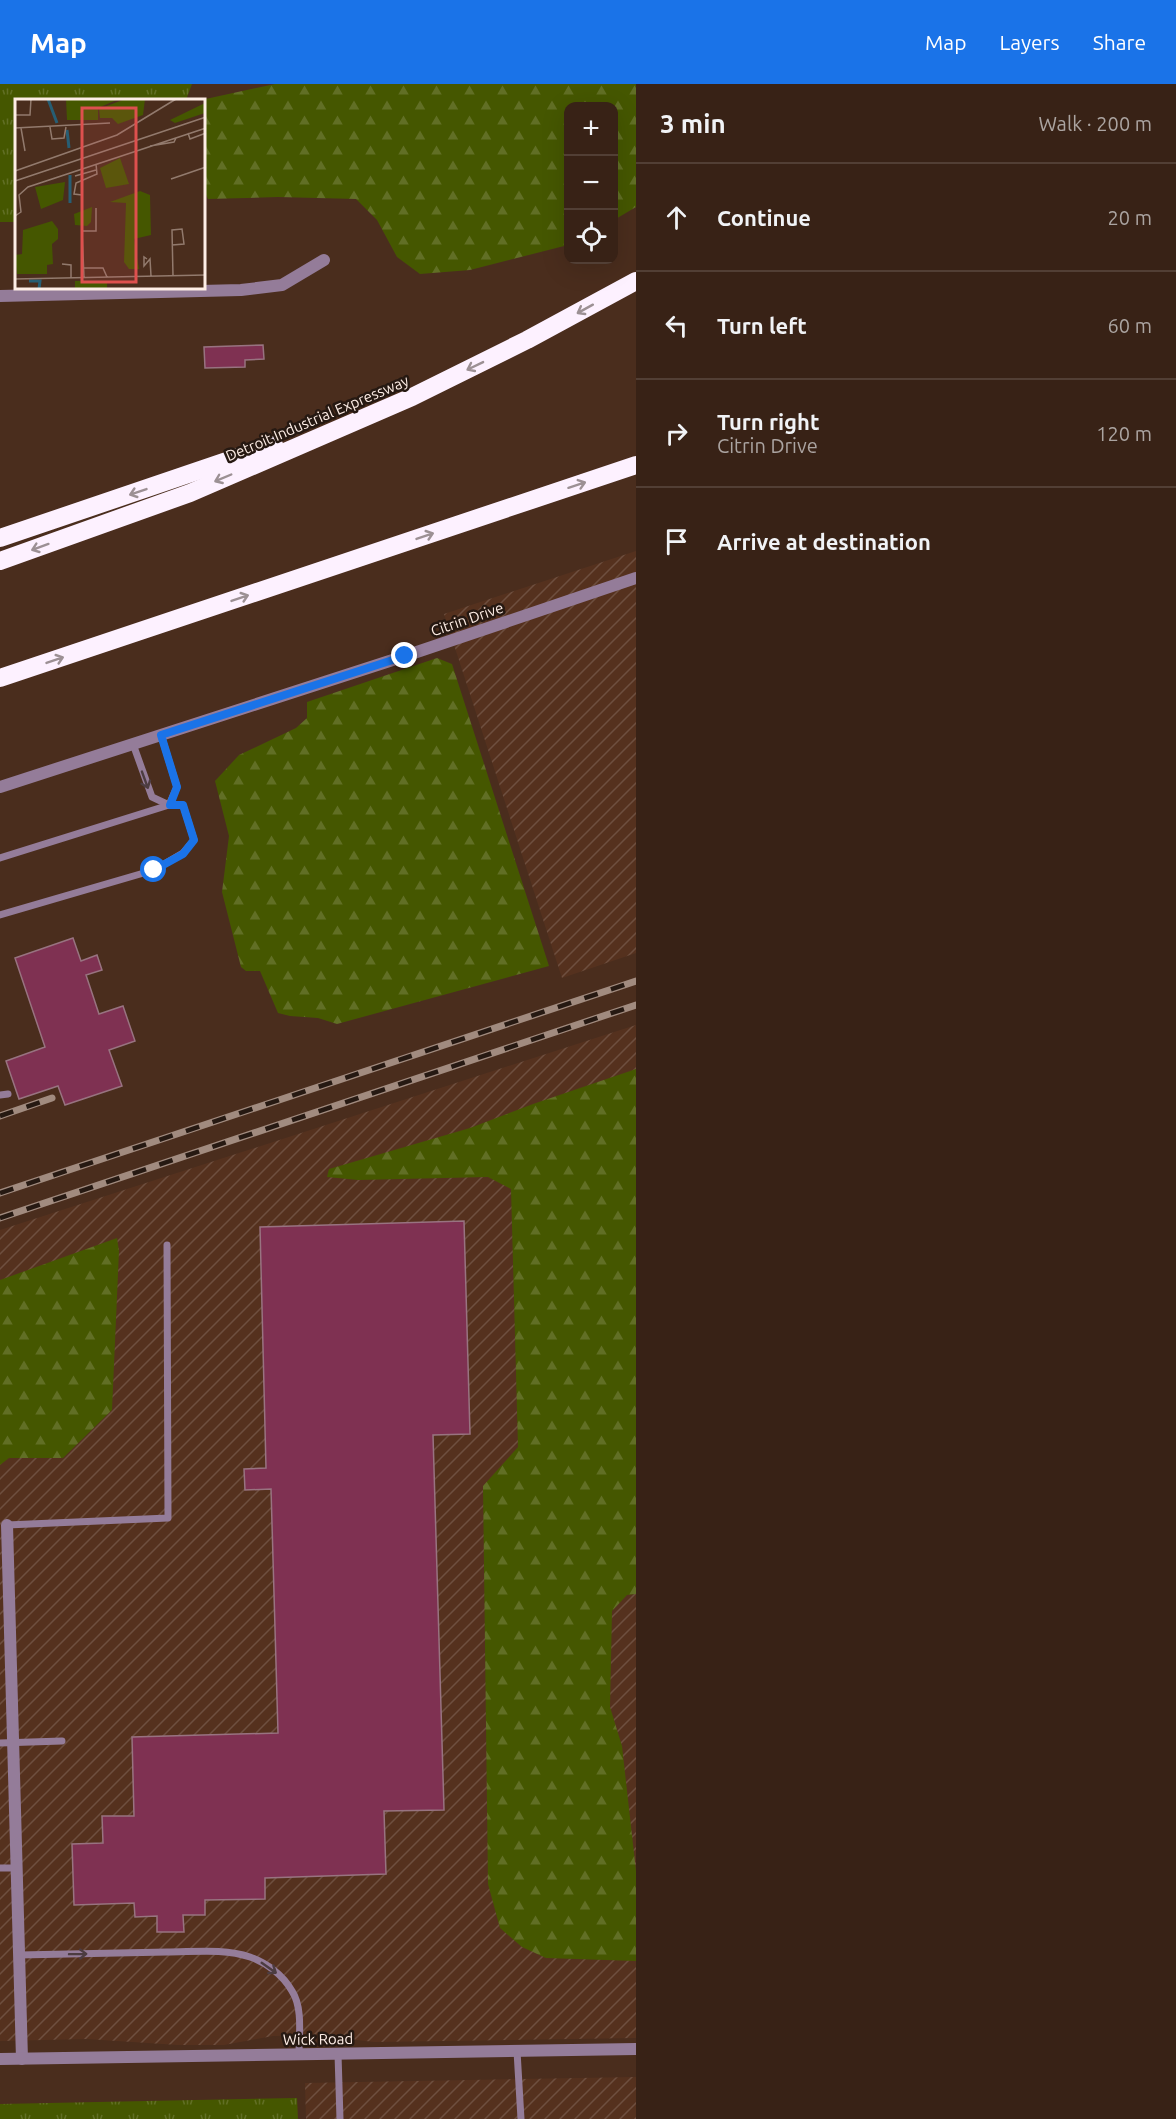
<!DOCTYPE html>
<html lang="en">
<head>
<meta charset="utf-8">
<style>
	:root { --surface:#382216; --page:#432f23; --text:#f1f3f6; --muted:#aba4a1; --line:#523f35; --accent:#1a73e8 }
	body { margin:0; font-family:Ubuntu,sans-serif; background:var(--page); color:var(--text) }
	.controls { position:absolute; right:18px; top:18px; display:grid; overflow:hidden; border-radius:12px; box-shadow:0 6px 24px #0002 }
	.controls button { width:54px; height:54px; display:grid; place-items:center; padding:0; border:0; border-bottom:2px solid var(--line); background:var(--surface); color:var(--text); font:30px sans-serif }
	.stop { position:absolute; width:18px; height:18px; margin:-14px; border:4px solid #1a73e8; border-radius:50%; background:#fff }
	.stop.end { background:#1a73e8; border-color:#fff; box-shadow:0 2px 6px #0008 }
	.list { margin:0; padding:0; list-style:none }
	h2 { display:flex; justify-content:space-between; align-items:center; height:78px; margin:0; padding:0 24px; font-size:26px }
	h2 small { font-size:20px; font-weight:400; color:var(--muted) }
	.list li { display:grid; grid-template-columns:39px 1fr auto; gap:18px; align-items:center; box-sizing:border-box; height:108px; padding:0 24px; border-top:2px solid var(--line) }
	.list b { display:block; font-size:22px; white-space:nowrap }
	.list p { margin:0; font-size:20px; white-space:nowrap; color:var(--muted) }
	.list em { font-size:20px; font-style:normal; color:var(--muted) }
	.icon { flex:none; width:33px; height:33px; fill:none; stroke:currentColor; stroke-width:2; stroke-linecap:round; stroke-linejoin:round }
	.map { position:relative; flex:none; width:636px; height:2035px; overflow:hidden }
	header { display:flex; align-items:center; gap:36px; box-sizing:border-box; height:84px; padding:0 30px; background:var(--accent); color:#fff }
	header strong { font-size:28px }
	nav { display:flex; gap:33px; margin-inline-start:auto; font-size:21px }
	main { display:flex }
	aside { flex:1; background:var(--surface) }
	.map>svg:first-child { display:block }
	.industrial { fill:url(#industrial-furrows) }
	.grass { fill:url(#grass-tufts) }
	.forest { fill:url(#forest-firs) }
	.building { fill:#7f3152; stroke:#987380; stroke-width:1.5 }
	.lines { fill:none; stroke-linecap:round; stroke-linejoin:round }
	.service { stroke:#947c99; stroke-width:7 }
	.minor { stroke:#947c99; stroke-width:12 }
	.tertiary { stroke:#947c99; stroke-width:12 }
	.motorway { stroke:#fdf1ff; stroke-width:18 }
	.rail-casing { stroke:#a18b7f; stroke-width:7 }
	.rail { stroke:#261912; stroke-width:4.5; stroke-dasharray:14; stroke-linecap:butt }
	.oneway { stroke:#9c9094 }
	.oneway2 { stroke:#4c3c41 }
	.route { stroke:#1a73e8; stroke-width:8 }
	.labels { text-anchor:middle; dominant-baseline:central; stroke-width:5; stroke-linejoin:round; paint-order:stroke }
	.street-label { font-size:15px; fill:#feeee6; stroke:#261912 }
	.inset-river { fill:none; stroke:#275e74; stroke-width:3 }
	.inset-road { fill:none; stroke:#927a6d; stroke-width:1.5 }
	.view { fill:#de504e; fill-opacity:0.15; stroke:#de504e; stroke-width:3 }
	.inset-edge { fill:none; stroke:#feeee6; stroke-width:3 }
</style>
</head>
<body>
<header>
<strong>Map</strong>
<nav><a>Map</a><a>Layers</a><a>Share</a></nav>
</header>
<main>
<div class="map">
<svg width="636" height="2035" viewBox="0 0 636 2035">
	<defs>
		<pattern id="industrial-furrows" width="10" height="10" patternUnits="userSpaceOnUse" patternTransform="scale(1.5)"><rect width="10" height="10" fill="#55311e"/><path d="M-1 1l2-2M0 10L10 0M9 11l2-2" fill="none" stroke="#6e4f3f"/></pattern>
		<pattern id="grass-tufts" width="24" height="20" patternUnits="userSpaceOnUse" patternTransform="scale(1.5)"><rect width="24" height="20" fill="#455700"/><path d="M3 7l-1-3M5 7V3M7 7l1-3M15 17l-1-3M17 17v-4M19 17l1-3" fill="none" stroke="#616f25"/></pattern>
		<pattern id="forest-firs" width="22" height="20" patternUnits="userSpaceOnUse" patternTransform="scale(1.5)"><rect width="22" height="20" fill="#455700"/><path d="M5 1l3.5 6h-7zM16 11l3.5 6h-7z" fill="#616f25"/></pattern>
	</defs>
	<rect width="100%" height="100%" fill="#4a2d1d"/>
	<g class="industrial">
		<polygon points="636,467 636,869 562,894 444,530"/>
		<polygon points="636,941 636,1954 374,1958 316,1951 273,1952 224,1961 178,1961 87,1955 0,1957 0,1146"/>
		<polygon points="636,1993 636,2035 306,2035 305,1999"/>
	</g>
	<g class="grass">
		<polygon points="0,0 192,0 186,16 16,16 16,138 0,138"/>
		<polygon points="297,2014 298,2035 0,2035 0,2020"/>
	</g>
	<g class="forest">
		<polygon points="275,0 636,0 636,123 614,136 614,22 568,22 568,161 470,186 420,190 397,173 377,136 356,115 278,113 208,115 204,106 204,16 201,16"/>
		<polygon points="437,574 452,580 549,882 337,940 318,934 290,932 278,929 260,887 246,887 241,883 222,808 229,752 215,697 239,671 296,644 307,634 307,618"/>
		<polygon points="636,985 636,1510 627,1511 612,1527 610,1623 622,1662 636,1787 636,1877 546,1874 522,1863 500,1844 488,1800 483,1402 518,1363 511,1105 488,1093 358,1096 327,1093 329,1085 470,1044 533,1020"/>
		<polygon points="117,1154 119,1167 112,1326 63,1374 9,1374 0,1381 0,1196"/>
	</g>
	<g class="building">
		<polygon points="263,261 264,275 245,276 245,283 205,284 204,263"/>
		<polygon points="73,854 81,877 97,871 102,886 86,891 99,930 123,922 135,957 109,966 122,1002 65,1021 58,1002 19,1015 6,977 45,963 15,874"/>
		<polygon points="464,1137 470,1350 433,1351 444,1726 384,1727 386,1790 265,1794 265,1815 205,1816 205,1831 183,1831 184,1848 157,1848 157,1832 135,1833 134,1819 74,1821 72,1760 103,1759 102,1732 134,1732 132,1653 278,1649 271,1405 245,1406 244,1385 266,1384 260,1143"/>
	</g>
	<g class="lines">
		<g class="service">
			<polyline points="161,651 177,703 169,721"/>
			<polyline points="133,660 152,713 169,721"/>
			<polyline points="0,774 169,721 183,721 194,756 183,769 154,786 0,831"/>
			<polyline points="0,1011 8,1010"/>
			<polyline points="7,1441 168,1434 167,1161"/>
			<polyline points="0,1659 62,1657"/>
			<polyline points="0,1784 17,1784"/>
			<path d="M19,1871C69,1870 118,1869 167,1868C194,1868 224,1864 250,1873C267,1879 283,1891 292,1907C303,1924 299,1951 299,1970"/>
			<polyline points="517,1967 521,2035"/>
			<polyline points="338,1970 340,2035"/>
		</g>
		<g class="minor">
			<polyline points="0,703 405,572 636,494"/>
			<polyline points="7,1441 22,1975"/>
		</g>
		<g class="tertiary">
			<polyline points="0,212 241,206 282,201 324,176"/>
			<polyline points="0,1975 636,1965"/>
		</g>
		<g class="motorway">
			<polyline points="0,454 274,361"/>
			<polyline points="0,477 190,409 412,313 527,256 636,197"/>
			<polyline points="0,594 636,381"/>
		</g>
		<defs>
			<g id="rail">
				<polyline points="0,1032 52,1014"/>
				<polyline points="0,1109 636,897"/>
				<polyline points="0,1134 636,921"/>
			</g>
		</defs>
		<use href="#rail" class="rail-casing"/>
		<use href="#rail" class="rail"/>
	</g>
	<defs><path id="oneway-shaft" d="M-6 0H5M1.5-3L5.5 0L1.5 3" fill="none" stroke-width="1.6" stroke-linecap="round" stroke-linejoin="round" transform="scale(1.5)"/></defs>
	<g class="oneway">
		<use href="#oneway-shaft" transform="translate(585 225) rotate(151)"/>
		<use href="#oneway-shaft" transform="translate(475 282) rotate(154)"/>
		<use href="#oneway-shaft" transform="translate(223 394) rotate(157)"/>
		<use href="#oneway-shaft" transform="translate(577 401) rotate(-18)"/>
		<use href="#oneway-shaft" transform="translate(138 408) rotate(161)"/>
		<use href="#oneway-shaft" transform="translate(425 452) rotate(-19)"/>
		<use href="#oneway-shaft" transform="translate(40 463) rotate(160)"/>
		<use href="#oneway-shaft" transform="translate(240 514) rotate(-19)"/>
		<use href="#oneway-shaft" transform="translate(55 576) rotate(-19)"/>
	</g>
	<g class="oneway2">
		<use href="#oneway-shaft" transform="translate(145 696) rotate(70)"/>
		<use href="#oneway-shaft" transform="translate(78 1870) rotate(-1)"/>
		<use href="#oneway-shaft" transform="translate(269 1884) rotate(35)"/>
	</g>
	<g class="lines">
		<polyline class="route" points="154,786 183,770 194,756 183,721 170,721 177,703 161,651 405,572"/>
	</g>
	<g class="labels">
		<g class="street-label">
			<text transform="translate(317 334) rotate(-23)">Detroit Industrial Expressway</text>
			<text transform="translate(467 535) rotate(-19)">Citrin Drive</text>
			<text transform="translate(318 1955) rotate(-1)">Wick Road</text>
		</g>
	</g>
	<g transform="translate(15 15)">
		<rect width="190" height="190" fill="#4a2d1d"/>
		<path d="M51,0H104L83,9V21H52ZM50,83L48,101L26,110L20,88ZM60,182H92V190H60Z" fill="#455700"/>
		<path d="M110,0H130L128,16L103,25L97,19H85L84,10ZM190,4V14L160,24L155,21ZM105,59L114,85L91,89L85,69ZM125,92L135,96L136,136L119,140L124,170H114L109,163L111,104L95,103ZM77,108L76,123L72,127L60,126L59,115ZM37,122L43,130V140L37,145L38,165L32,166V175H2L0,156L7,155L8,131Z" fill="#455700"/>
		<path class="inset-river" d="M33,0L42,24M52,31L54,49M55,76V104M14,182H25L24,190"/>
		<path class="inset-road" d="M0,16H15L16,0M35,28L37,40L49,39L51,28M0,29L95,24M6,29L10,52M173,34L175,40L191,34M135,47L159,43L161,39M0,72L102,36L161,0M60,77L81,71M156,80L191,68M0,82L191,18M67,96L59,95L61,84L82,75L81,65M0,117L6,113L4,96L13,88L191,29M157,146L169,145L167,130L157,131L158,177M132,160L129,158V167L135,160L136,177M47,165L56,166V179M68,169H88L92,178M69,178L67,132H81V109M0,180L191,176"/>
		<path class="view" d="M67,9H121V183H67Z"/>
		<rect width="190" height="190" class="inset-edge"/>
	</g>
</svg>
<div class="controls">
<button>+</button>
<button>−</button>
<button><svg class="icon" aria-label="locate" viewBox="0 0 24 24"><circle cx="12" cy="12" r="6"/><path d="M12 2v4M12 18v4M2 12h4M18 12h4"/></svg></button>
</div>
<div class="stop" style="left:154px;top:786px"></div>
<div class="stop end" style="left:405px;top:572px"></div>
</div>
<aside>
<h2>3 min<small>Walk · 200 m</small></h2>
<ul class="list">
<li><svg class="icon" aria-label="ahead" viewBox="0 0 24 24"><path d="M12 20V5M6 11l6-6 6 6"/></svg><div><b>Continue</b></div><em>20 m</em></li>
<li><svg class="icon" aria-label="left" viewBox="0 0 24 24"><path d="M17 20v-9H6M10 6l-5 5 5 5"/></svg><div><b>Turn left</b></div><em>60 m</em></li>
<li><svg class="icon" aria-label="right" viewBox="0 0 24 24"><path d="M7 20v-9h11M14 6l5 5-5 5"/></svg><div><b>Turn right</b><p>Citrin Drive</p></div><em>120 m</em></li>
<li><svg class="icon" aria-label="arrive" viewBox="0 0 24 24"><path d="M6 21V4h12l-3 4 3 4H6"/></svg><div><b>Arrive at destination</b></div></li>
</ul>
</aside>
</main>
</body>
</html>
